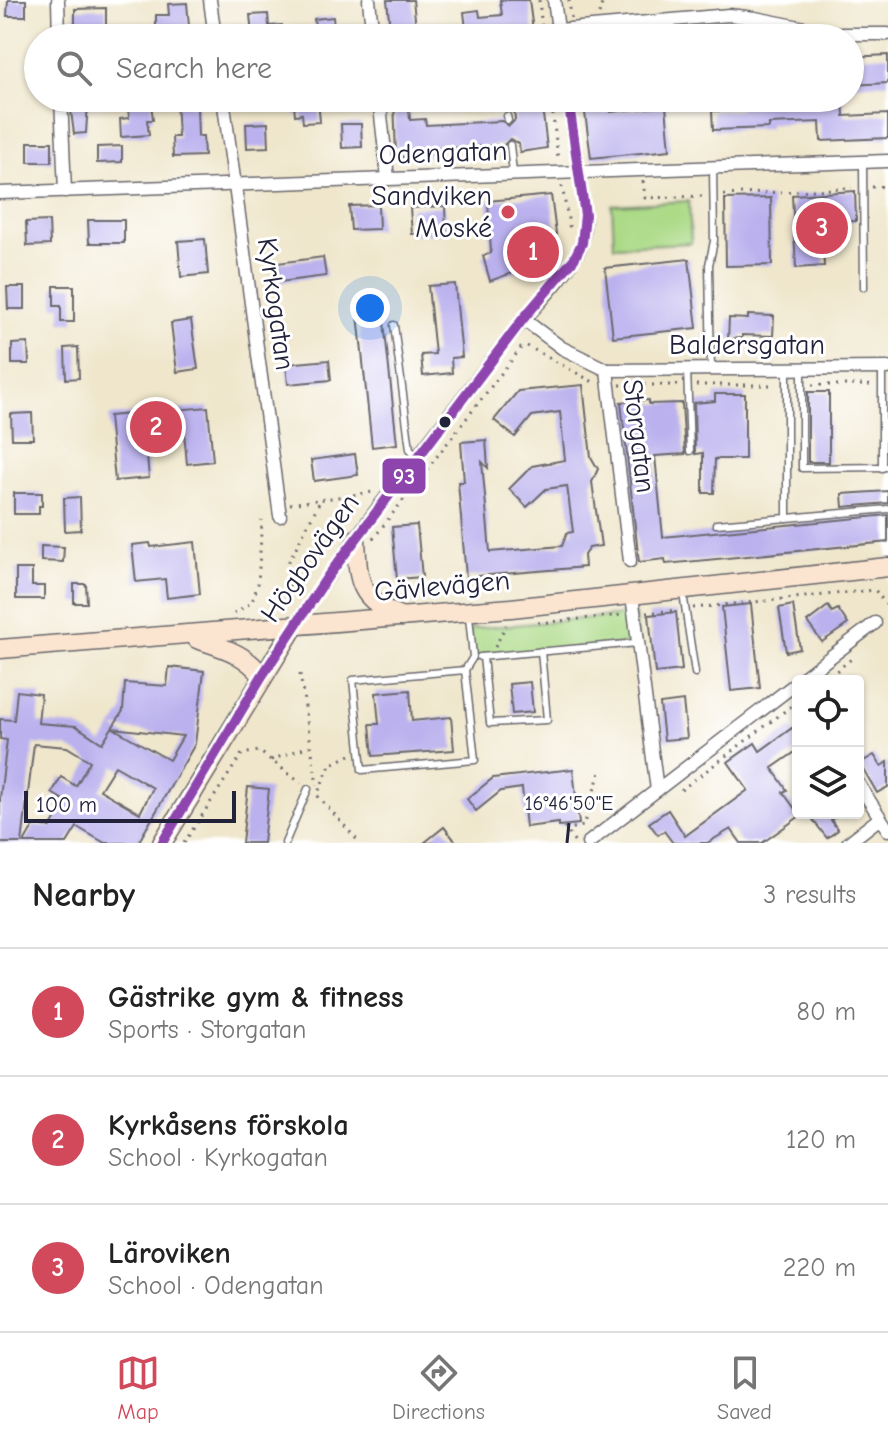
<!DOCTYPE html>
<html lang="en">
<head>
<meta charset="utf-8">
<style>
	:root { --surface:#fff; --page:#f2f2f2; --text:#222; --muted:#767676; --line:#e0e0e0; --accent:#d1495b }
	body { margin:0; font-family:"Comic Neue",sans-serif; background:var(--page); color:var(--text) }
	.controls { position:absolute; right:24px; bottom:24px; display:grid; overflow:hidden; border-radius:8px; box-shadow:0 2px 6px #0004 }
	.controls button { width:72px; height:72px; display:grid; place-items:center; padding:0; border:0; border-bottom:2px solid var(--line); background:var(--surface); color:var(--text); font:40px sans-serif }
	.scale { position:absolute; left:24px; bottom:20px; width:212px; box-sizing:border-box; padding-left:8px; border:4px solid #22223b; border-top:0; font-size:22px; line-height:28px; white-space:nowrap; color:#22223b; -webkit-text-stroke:6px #fff; paint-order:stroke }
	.you { position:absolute; left:370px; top:308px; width:28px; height:28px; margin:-20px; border:6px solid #fff; border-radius:50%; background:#1a73e8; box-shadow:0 0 0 12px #1a73e833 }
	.badge { display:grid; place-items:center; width:52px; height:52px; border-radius:50%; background:var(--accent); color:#fff; font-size:26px; font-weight:700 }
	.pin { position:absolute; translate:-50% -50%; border:4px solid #fff; box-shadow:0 2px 8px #0006 }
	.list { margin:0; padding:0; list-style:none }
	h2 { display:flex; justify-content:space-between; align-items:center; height:104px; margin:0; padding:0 32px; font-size:34px }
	h2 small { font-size:26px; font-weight:400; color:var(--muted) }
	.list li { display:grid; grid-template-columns:52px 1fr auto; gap:24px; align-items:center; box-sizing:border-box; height:128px; padding:0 32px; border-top:2px solid var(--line) }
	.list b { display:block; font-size:30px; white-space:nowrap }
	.list p { margin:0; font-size:26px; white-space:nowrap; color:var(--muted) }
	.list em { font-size:26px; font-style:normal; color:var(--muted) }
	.icon { flex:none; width:44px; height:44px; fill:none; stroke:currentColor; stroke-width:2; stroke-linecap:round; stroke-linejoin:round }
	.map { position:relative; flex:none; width:888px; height:843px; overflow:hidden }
	.search { position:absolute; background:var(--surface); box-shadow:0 2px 6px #0004; left:24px; right:24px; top:24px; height:88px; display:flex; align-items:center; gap:20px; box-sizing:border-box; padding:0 28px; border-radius:44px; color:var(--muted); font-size:30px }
	.sheet { height:488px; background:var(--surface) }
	nav { display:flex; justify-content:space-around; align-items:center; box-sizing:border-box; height:112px; border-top:2px solid var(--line); background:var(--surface); font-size:22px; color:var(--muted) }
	nav a { display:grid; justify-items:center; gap:4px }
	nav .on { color:var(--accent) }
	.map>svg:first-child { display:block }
	.green { fill:#acda87; stroke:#677e61; stroke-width:2 }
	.building { fill:#bab1ee; fill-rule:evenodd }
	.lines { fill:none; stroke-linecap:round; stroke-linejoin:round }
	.lane-casing { stroke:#6a676d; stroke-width:9 }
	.street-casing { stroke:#6a676d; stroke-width:15 }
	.secondary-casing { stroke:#6a676d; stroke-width:21 }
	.path { stroke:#6a676d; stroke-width:3; stroke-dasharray:2 6; stroke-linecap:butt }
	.lane { stroke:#fff; stroke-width:6 }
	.street { stroke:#fff; stroke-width:12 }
	.secondary { stroke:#fce5d0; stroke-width:18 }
	.bus-1-casing { stroke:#fff; stroke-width:16 }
	.bus-1 { stroke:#8e44ad; stroke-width:10 }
	.ticks { fill:none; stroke:#22223b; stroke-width:3 }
	.poi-dot { fill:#d1495b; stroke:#fff; stroke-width:3 }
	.bus-dot { fill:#22223b; stroke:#fff; stroke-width:3 }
	.labels { text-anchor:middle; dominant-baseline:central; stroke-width:6; stroke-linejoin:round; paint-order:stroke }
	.street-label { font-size:28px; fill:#22223b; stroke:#fff }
	.poi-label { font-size:28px; fill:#22223b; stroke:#fff; text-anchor:end }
	.ticks-label { font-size:20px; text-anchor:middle; fill:#22223b; stroke:#fff; stroke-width:6; stroke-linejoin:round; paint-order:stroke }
	.line-badge { stroke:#fff; stroke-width:3 }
	.badge-label { font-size:22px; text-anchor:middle; font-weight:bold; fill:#fff }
</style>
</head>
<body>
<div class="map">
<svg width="888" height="843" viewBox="0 0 888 843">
	<rect width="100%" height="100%" fill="#fff"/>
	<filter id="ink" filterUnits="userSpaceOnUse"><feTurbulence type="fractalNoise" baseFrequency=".0125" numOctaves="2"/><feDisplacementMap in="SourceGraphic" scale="16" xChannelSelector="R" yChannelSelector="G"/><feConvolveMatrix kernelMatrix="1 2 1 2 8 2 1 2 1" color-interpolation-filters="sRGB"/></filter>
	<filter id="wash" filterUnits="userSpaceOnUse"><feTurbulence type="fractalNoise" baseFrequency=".006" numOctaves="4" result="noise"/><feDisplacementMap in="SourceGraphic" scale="32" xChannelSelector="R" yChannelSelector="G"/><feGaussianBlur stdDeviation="1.8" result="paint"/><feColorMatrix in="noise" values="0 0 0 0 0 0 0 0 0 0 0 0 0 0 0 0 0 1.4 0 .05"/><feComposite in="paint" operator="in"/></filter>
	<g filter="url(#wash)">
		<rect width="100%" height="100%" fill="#efe6cb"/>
		<g class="green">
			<polygon points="689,201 691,243 614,246 612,205"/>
			<polygon points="635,614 638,643 473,657 470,629"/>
		</g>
		<g id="blocks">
			<g class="building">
				<polygon points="8,0 26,0 26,16 7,16"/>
				<polygon points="387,0 413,0 417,37 391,38"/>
				<polygon points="500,0 529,0 534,38 467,38 464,12 479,10 480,17 502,15"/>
				<polygon points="187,3 190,38 174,38 174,28 156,29 156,15 169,15 168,4"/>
				<polygon points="106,8 106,27 75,27 75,9"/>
				<polygon points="268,14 269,26 282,25 283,38 252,35 250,15"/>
				<polygon points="333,17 334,27 348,25 349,38 316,38 314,19"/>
				<polygon points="649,31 650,38 593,38 592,36"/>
				<polygon points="888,55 888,83 850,85 850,57"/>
				<polygon points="176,98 189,98 190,106 197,105 198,136 203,136 204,156 173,157 172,137 178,137"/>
				<polygon points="302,98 318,98 320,122 303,123 302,114 295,115 294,104 302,103"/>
				<polygon points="394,98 408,98 410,120 425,119 426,125 502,121 509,126 515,120 513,98 541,98 547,148 520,152 519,144 510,139 504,145 437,149 437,154 428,154 428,156 396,157"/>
				<polygon points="583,98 609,98 611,112 666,106 670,150 591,158"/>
				<polygon points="739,98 778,98 779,105 819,103 819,98 843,98 844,116 888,114 888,138 821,141 820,122 769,124 769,128 713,130 712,111 740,110"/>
				<polygon points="70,103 88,103 86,133 74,134"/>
				<polygon points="151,103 153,120 147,120 149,135 121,137 120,119 129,118 128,105"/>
				<polygon points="268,123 269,147 247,148 246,124"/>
				<polygon points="341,124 361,124 362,147 342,148"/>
				<rect x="28" y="142" width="24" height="20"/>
				<polygon points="122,146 122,162 97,163 97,147"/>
				<polygon points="855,191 856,221 822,223 824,266 796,268 792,195"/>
				<polygon points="551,195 558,249 547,251 548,260 490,281 483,256 491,253 488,201"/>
				<polygon points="771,198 772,265 726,266 725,199"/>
				<polygon points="378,205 379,229 351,230 349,206"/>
				<polygon points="445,206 446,233 412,234 410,208"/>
				<polygon points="88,220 124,220 124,243 89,243"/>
				<polygon points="49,221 50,245 27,246 26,222"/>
				<polygon points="205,239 208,274 181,277 178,241"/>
				<polygon points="323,257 326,276 280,282 277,263"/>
				<polygon points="689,259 697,328 613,337 605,268"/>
				<polygon points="455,284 462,357 451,358 452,373 423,376 421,355 435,354 428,286"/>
				<polygon points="54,286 74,286 74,322 61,322 61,306 54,306"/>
				<polygon points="7,287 25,287 25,309 8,309"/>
				<polygon points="382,303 397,444 372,447 357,305"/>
				<polygon points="748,315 774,316 773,336 742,335 742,338 728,339 729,318 748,319"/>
				<polygon points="191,320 198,369 177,372 171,323"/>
				<polygon points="28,343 29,364 12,364 12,344"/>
				<polygon points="78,347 79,378 66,379 65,348"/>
				<polygon points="329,360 331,380 288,384 286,364"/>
				<polygon points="583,385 591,457 598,469 592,482 601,546 589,548 584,555 585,567 466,577 458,482 464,482 461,442 486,440 488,468 482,462 490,552 562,546 567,533 573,532 567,486 546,489 527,507 509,489 532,466 565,460 560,412 532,416 515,437 494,420 518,391"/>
				<rect x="808" y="392" width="21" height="70"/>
				<polygon points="715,394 745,394 745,459 715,459 714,493 703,493 703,453 695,454 694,403 715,401"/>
				<polygon points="649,400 649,404 682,403 685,454 655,456 663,537 888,515 888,542 666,564 665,559 639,562 621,402"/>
				<polygon points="208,407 213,461 187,464 184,432 145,436 149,478 115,481 109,416"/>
				<polygon points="32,413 33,439 12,439 11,414"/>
				<polygon points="355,454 358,475 314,481 311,460"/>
				<polygon points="888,491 888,503 843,507 842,494"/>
				<polygon points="14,493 42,493 42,506 39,506 39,514 14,514"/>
				<polygon points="80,497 81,530 65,531 64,498"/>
				<polygon points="417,525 422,577 397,579 392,527"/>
				<polygon points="195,542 200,594 167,598 165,579 136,582 132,545 150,543 151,547"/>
				<polygon points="41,546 64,547 63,562 41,561"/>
				<polygon points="16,569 32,569 32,586 44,586 44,599 16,599"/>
				<polygon points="74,584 86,584 87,603 74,603"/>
				<polygon points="751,604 760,688 731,691 722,607"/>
				<polygon points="793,605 800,649 786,652 779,608"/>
				<polygon points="828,606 832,612 838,609 848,624 822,642 807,622"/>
				<polygon points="676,612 682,670 655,673 649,615"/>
				<path d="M169,667L204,671L195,744L138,843H105L77,827L67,843H24L34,825L51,827L65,801L52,793L61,777L76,786L90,761L67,747L34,744L22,843H0V798L7,740L0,739V719L14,720L17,691L41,694L38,723L76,726L102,743L123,711L125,683L167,686ZM113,728L183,736L169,760ZM115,766L153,788L140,813L100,790Z"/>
				<polygon points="530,682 533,712 512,714 509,684"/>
				<polygon points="410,690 412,721 451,717 454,750 373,756 370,724 379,724 376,693"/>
				<polygon points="683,701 687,738 664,740 660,704"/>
				<polygon points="792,728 798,736 798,750 772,768 787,790 783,792 800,816 762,843 741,843 731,829 707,843 673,843 664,831 658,835 649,823 668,810 685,836 748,790 728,762 755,743 760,751"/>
				<polygon points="874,755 881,766 888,762 888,787 877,793 860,763"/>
				<polygon points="573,769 579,824 559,826 559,823 526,827 522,788 501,791 476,811 467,799 493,778"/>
				<polygon points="248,787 269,789 263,843 242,843"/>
				<polygon points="822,813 841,813 831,820 838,830 827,838 813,820"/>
				<polygon points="444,827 457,843 424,843"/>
			</g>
		</g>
	</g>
	<g filter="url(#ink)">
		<use href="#blocks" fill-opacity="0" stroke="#6a676d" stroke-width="2"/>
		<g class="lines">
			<defs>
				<g id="lane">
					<polyline points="507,116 508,120"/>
					<polyline points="510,145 513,173"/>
					<polyline points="863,163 864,287"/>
					<polyline points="394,325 410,449 418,456"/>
					<polyline points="882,368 882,468"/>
					<polyline points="711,369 709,265 714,241 713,168"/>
					<polyline points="802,369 802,468 888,467"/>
					<polyline points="687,370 690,451"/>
					<polyline points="787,370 787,518 888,509"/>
					<polyline points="716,524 787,518"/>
					<polyline points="683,593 695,673"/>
					<polyline points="480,657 638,643"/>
					<polyline points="483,657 490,723 547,720 541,651"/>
					<polyline points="465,670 475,760 362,770 353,680 465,670 473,657 469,616"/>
					<polyline points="285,843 308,789"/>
				</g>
				<g id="street">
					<polyline points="58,0 59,38"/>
					<polyline points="210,0 215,38"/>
					<polyline points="369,0 373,38"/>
					<polyline points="554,0 559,37"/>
					<polyline points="558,30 729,15 755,18 835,34 888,34"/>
					<polyline points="61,98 65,191"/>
					<polyline points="223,98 280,516"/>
					<polyline points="379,98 388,178"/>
					<polyline points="0,193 888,161"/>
					<polyline points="523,319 562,348 607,370 630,561"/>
					<polyline points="607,370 888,368"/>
					<polyline points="632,595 657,790"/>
					<path d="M294,627C359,528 434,435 506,341C528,313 557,287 576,256C584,244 585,229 585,215L568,98"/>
					<polyline points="799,681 875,623"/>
					<polyline points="858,783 888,830"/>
					<polyline points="588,843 798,682"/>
					<polyline points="848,843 880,818"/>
				</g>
				<g id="secondary">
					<path d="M356,539C358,581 358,600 402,617"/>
					<path d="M197,639C223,648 245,653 262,676"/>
					<polyline points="0,649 511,608 888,567"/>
					<polyline points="162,843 294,627"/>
				</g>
			</defs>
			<use href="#lane" class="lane-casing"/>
			<use href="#street" class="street-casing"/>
			<use href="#secondary" class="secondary-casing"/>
			<g class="path">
				<polyline points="539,0 543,38"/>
				<polyline points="569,0 571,18"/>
				<polyline points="599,14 603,0"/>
				<polyline points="551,98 558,159"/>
				<polyline points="643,181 645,198 704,196"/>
				<polyline points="562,186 570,230"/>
				<polyline points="872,187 888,186"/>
				<polyline points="724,195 852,188"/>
				<polyline points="620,385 680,385"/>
				<polyline points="696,385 776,385"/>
				<polyline points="812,385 872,385"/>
				<polyline points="290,504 373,492"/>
				<polyline points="373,539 521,348 527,346 595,383"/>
				<polyline points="290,594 289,561 320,501"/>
				<polyline points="693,608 875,590 888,607"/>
				<polyline points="646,613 678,610"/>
				<polyline points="234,614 252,602 258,584 262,520"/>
				<polyline points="538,623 622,615"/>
				<polyline points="495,647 506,625"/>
				<polyline points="300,674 317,785"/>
				<polyline points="824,681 855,656"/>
				<polyline points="350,755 330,765 317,795 360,843"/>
				<polyline points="271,760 309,746"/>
				<polyline points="681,790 798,701"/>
				<polyline points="564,827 575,843"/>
				<polyline points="565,830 583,826 600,772"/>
				<polyline points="184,843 242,754 259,751 301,783"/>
			</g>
			<use href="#lane" class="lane"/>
			<use href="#street" class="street"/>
			<use href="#secondary" class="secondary"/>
			<defs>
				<polyline id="bus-1" points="162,843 262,676 328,576 523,319 574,259 582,243 585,215 568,98"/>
			</defs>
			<use href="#bus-1" class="bus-1-casing"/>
			<use href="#bus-1" class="bus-1"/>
		</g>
	</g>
	<path class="ticks" d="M567,843L569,823"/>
	<circle class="poi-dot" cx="508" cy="212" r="8"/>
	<circle class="bus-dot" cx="445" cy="422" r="7"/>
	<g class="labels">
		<g class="street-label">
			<text transform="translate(443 153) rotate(-2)">Odengatan</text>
			<text transform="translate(276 304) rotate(82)">Kyrkogatan</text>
			<text x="747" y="345">Baldersgatan</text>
			<text transform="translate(639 436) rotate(83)">Storgatan</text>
			<text transform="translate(310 558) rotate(-55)">Högbovägen</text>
			<text transform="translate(442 586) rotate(-5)">Gävlevägen</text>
		</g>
		<g class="poi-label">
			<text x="492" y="196">Sandviken<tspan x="492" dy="32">Moské</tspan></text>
		</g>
	</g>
	<g class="ticks-label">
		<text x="569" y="810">16°46'50"E</text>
	</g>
	<rect class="line-badge" x="381" y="457" width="46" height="38" rx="8" fill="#8e44ad"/>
	<g class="badge-label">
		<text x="404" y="484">93</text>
	</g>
</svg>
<div class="controls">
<button><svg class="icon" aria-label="locate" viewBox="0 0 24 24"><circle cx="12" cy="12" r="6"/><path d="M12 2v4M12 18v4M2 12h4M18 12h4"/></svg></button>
<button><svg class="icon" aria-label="layers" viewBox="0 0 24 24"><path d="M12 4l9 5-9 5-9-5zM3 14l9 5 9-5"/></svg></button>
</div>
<div class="scale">100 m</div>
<div class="you"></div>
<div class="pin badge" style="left:533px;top:252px">1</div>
<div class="pin badge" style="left:156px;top:427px">2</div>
<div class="pin badge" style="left:822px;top:228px">3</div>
<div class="search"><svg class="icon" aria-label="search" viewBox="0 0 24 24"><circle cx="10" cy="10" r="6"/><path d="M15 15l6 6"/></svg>Search here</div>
</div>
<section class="sheet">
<h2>Nearby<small>3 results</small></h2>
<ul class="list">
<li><span class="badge">1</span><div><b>Gästrike gym &amp; fitness</b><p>Sports · Storgatan</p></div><em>80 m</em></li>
<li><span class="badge">2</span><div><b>Kyrkåsens förskola</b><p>School · Kyrkogatan</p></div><em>120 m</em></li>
<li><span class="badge">3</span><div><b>Läroviken</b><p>School · Odengatan</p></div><em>220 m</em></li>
</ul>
</section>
<nav>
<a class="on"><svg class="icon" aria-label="map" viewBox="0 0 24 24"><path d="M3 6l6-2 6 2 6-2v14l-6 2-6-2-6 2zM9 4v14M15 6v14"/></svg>Map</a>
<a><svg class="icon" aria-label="directions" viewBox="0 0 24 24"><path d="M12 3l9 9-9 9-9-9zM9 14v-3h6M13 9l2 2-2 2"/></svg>Directions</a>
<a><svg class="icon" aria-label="saved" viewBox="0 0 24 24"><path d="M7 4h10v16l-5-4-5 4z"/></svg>Saved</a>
</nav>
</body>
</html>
